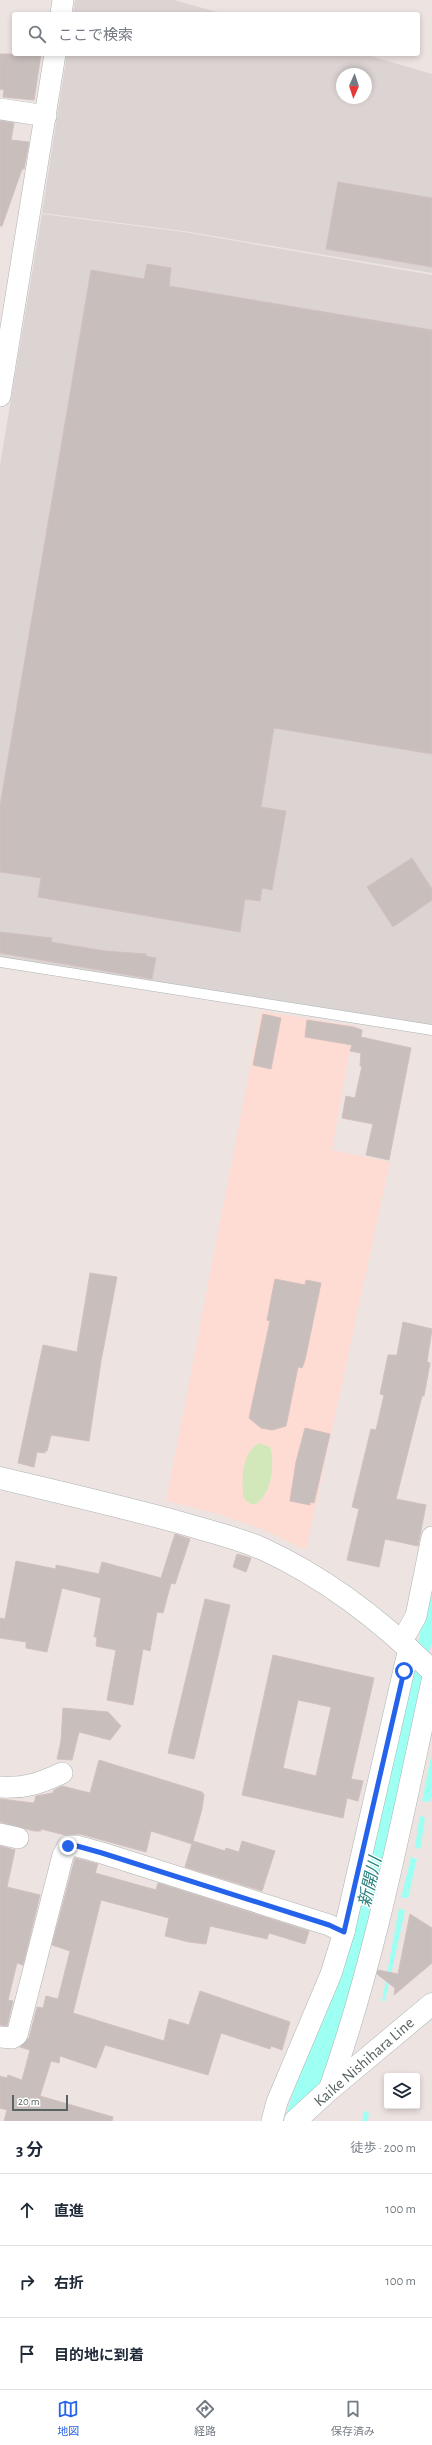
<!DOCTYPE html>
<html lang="ja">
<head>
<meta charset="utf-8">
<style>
	:root { --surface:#fff; --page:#f6f6f7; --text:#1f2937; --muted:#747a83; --line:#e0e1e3; --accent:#2563eb }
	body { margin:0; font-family:"Alegreya Sans","Noto Sans JP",sans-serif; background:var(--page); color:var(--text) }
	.controls { position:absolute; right:12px; bottom:12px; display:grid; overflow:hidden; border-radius:4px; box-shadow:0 2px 6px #0003 }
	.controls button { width:36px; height:36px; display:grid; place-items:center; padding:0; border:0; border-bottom:1px solid var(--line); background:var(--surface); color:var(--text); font:20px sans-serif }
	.compass { position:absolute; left:336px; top:68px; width:36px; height:36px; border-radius:50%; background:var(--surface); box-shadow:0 2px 6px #0003; rotate:183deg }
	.scale { position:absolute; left:12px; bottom:10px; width:56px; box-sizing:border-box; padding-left:4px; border:2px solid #596362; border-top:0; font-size:11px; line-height:14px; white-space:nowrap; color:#596362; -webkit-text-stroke:3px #fff; paint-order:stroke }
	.stop { position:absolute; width:12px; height:12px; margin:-9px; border:3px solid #2563eb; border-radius:50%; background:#fff }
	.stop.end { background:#2563eb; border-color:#fff; box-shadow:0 1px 4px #0008 }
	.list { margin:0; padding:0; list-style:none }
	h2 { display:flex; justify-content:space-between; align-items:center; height:52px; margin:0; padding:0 16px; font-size:17px }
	h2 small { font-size:13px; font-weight:400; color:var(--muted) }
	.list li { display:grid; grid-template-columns:26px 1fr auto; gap:12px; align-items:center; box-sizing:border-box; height:72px; padding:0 16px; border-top:1px solid var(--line) }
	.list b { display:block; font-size:15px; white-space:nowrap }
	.list em { font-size:13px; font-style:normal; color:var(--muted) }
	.icon { flex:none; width:22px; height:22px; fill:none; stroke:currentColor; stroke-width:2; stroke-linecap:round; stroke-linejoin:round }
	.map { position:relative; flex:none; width:432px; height:2121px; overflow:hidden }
	.search { position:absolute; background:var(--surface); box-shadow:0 2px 6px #0003; left:12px; right:12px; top:12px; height:44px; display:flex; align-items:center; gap:10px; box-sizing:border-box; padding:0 14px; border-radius:4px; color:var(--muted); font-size:15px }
	.sheet { height:268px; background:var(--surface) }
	nav { display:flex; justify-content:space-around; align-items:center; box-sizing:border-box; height:56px; border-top:1px solid var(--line); background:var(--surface); font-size:11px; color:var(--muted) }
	nav a { display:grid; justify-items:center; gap:2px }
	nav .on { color:var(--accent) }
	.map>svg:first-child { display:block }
	.commercial { fill:#ffdcd3 }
	.industrial { fill:#dcd4d3; fill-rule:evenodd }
	.green { fill:#d3e8ba }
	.water { fill:#9efff3 }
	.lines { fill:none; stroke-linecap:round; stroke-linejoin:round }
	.stream { stroke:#9efff3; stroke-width:5.5 }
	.building { fill:#c8bfbd; stroke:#d2c0be; fill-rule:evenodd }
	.service-casing { stroke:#acb4b4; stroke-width:11 }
	.minor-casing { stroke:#acb4b4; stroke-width:22 }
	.tertiary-casing { stroke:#acb4b4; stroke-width:23 }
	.secondary-casing { stroke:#abb5b5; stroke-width:23 }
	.service { stroke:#fff; stroke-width:10 }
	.minor { stroke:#fff; stroke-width:21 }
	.tertiary { stroke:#fff; stroke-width:22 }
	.secondary { stroke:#fff; stroke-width:22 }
	.route { stroke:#2563eb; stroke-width:5 }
	.labels { text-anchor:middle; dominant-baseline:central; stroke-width:3; stroke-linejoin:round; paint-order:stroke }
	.street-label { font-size:16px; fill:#596362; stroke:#fff }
	.water-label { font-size:17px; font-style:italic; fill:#28817d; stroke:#fff }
</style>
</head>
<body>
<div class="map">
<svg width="432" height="2121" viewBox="0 0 432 2121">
	<rect width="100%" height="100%" fill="#ede3e0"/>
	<polygon class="commercial" points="261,1011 354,1026 332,1150 390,1162 306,1550 262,1529 212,1512 166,1501"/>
	<g class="industrial">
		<polygon points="75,0 174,0 224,14 73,14"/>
		<path d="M67,54H364L432,74V273L184,231L42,213ZM342,74H366V98H342Z"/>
		<polygon points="42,214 184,232 432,275 432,1026 0,957 0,465"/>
	</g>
	<path class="green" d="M259,1443L270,1447C276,1462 271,1501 252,1505L245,1500L243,1496C242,1478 241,1454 259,1443Z"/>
	<g class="water">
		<polygon points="432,1561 432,1639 412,1745 369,1931 336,2046 305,2121 284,2121 298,2076 344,1962 420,1634 421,1618"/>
		<polygon points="432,1752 432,1790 430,1802 422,1801"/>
		<polygon points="411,1857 417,1859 408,1898 401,1898"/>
		<polygon points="399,1908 405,1911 385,2001 382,2001"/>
	</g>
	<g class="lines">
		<g class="stream">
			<polyline points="418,1846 422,1819"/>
			<polyline points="365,2121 366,2114"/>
		</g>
	</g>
	<g class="building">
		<polygon points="0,54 41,54 34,100 3,97 4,90 0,89"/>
		<polygon points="0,121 14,123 11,140 29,142 24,169 22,169 2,226 0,226"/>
		<polygon points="338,182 432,198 432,267 326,249"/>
		<polygon points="147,264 171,268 169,286 432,330 432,754 274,728 261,807 286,811 272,890 262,888 260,901 245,899 240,932 38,897 41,878 0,872 0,806 91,270 144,279"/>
		<polygon points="412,858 432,889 432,900 393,927 367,887"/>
		<polygon points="0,932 52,938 51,942 105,951 146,954 146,956 156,958 152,979 0,953"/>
		<polygon points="263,1014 281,1018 271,1069 253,1065"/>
		<polygon points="307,1020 353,1027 362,1030 361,1037 411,1048 389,1160 366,1155 373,1124 342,1118 346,1096 355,1098 362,1066 360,1066 361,1053 350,1051 352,1045 305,1037"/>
		<polygon points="90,1273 117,1277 101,1361 89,1441 51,1435 47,1451 45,1451 45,1453 37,1452 34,1467 18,1463 43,1345 77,1352"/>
		<polygon points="275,1279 305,1285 306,1280 321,1283 305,1360 302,1368 298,1367 286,1426 272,1430 261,1428 249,1418 270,1321 267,1320"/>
		<polygon points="403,1322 432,1329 427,1362 430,1363 424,1396 422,1396 396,1499 426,1505 418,1546 385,1539 379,1567 347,1560 359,1509 352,1507 371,1429 376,1430 384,1395 380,1394 388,1355 397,1355"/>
		<polygon points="305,1428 330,1434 314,1503 310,1502 310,1505 290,1501 296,1462"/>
		<polygon points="175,1534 190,1539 175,1584 171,1583 163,1613 157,1612 150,1651 143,1649 133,1705 107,1700 116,1650 96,1646 97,1637 94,1637 101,1598 62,1588 47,1652 26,1648 26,1642 0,1638 0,1618 5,1619 16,1561 56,1569 56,1565 99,1574 102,1562 161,1578"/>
		<polygon points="237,1554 251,1558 246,1572 233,1567"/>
		<polygon points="205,1599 230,1605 194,1759 168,1753"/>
		<path d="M273,1655L374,1678L351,1779L363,1781L358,1801L347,1798L343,1818L242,1795ZM298,1700L331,1707L316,1776L283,1768Z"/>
		<polygon points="63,1708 108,1712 121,1726 110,1740 79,1732 72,1760 57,1759 61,1741"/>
		<polygon points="99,1760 202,1792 204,1795 202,1809 193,1841 225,1851 226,1848 239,1852 242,1841 275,1851 262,1891 185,1867 192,1844 151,1831 146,1852 80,1834 65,1835 41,1829 41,1831 34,1831 0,1822 0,1799 34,1803 36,1796 53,1793 54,1790 62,1786 90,1793"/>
		<polygon points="0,1846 15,1850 7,1887 40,1895 23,1965 17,1963 8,2000 13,2001 7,2026 0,2025"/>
		<polygon points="75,1858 98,1864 95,1873 156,1890 158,1883 309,1931 305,1944 269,1933 267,1939 210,1926 206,1944 189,1942 165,1936 169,1918 101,1900 73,2013 164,2041 169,2019 189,2025 200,1991 290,2022 282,2050 271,2046 270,2049 221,2033 208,2075 105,2045 96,2068 60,2056 59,2063 51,2061 40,2096 113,2117 112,2121 4,2121 7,2110 0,2108 0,2076 7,2078 8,2075 22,2080 30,2050 20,2047 29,2038 37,2007 43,2008 46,1996 58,1999 70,1951 52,1945"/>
		<polygon points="410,1914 432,1928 432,1963 394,1995 395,1988 377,1974 378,1970 398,1974"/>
	</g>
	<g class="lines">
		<defs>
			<polyline id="service" points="0,962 432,1030"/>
			<g id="minor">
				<polyline points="61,14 63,0"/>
				<polyline points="0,109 46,116"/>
				<polyline points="0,396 55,54"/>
				<polyline points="402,1641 416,1616 432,1537"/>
				<path d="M0,1787C24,1789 41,1783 62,1773"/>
				<polyline points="0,1834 18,1838"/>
				<polyline points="0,2037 12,2038 17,2035 63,1855 68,1846 77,1846 102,1853 329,1925 344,1932"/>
				<path d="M329,2090C376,1958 402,1818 432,1681"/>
				<polyline points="272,2121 277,2102 331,1974 344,1932 409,1648"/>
			</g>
			<path id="tertiary" d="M0,1478C62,1493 124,1507 185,1524C211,1532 238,1538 263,1549C326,1578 384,1623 432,1671"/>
			<polyline id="secondary" points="295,2121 329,2090 432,2004"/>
		</defs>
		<use href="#service" class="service-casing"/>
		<use href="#minor" class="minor-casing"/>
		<use href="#tertiary" class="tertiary-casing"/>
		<use href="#secondary" class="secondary-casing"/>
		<use href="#service" class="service"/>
		<use href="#minor" class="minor"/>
		<use href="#tertiary" class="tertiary"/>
		<use href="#secondary" class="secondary"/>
	</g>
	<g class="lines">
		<polyline class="route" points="68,1846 77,1846 102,1853 329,1925 344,1932 404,1671"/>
	</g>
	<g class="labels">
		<g class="street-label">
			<text transform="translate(364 2062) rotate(-41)">Kaike Nishihara Line</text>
		</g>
		<g class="water-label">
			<text transform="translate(370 1882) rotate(-77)">新開川</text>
		</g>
	</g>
</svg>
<div class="controls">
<button><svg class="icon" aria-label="layers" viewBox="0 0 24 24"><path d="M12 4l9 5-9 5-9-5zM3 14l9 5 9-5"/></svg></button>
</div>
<svg class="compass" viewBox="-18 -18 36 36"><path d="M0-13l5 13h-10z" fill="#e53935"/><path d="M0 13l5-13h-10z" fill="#747a83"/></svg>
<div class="scale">20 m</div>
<div class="stop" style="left:404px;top:1671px"></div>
<div class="stop end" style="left:68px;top:1846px"></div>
<div class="search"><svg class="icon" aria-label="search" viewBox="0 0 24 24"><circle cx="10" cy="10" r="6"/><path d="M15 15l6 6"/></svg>ここで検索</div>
</div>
<section class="sheet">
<h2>3 分<small>徒歩 · 200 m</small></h2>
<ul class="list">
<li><svg class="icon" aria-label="ahead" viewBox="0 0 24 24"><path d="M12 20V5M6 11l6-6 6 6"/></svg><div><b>直進</b></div><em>100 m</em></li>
<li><svg class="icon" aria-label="right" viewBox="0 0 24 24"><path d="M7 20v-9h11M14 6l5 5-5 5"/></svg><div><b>右折</b></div><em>100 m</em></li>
<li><svg class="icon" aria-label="arrive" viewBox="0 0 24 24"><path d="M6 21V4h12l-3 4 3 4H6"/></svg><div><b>目的地に到着</b></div></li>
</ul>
</section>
<nav>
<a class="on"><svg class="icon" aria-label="map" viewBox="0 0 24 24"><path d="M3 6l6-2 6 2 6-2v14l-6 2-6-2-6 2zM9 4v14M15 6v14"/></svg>地図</a>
<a><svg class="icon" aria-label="directions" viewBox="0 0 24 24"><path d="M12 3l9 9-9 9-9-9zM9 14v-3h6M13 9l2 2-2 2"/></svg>経路</a>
<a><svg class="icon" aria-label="saved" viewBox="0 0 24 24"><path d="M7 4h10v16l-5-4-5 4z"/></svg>保存済み</a>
</nav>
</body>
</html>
